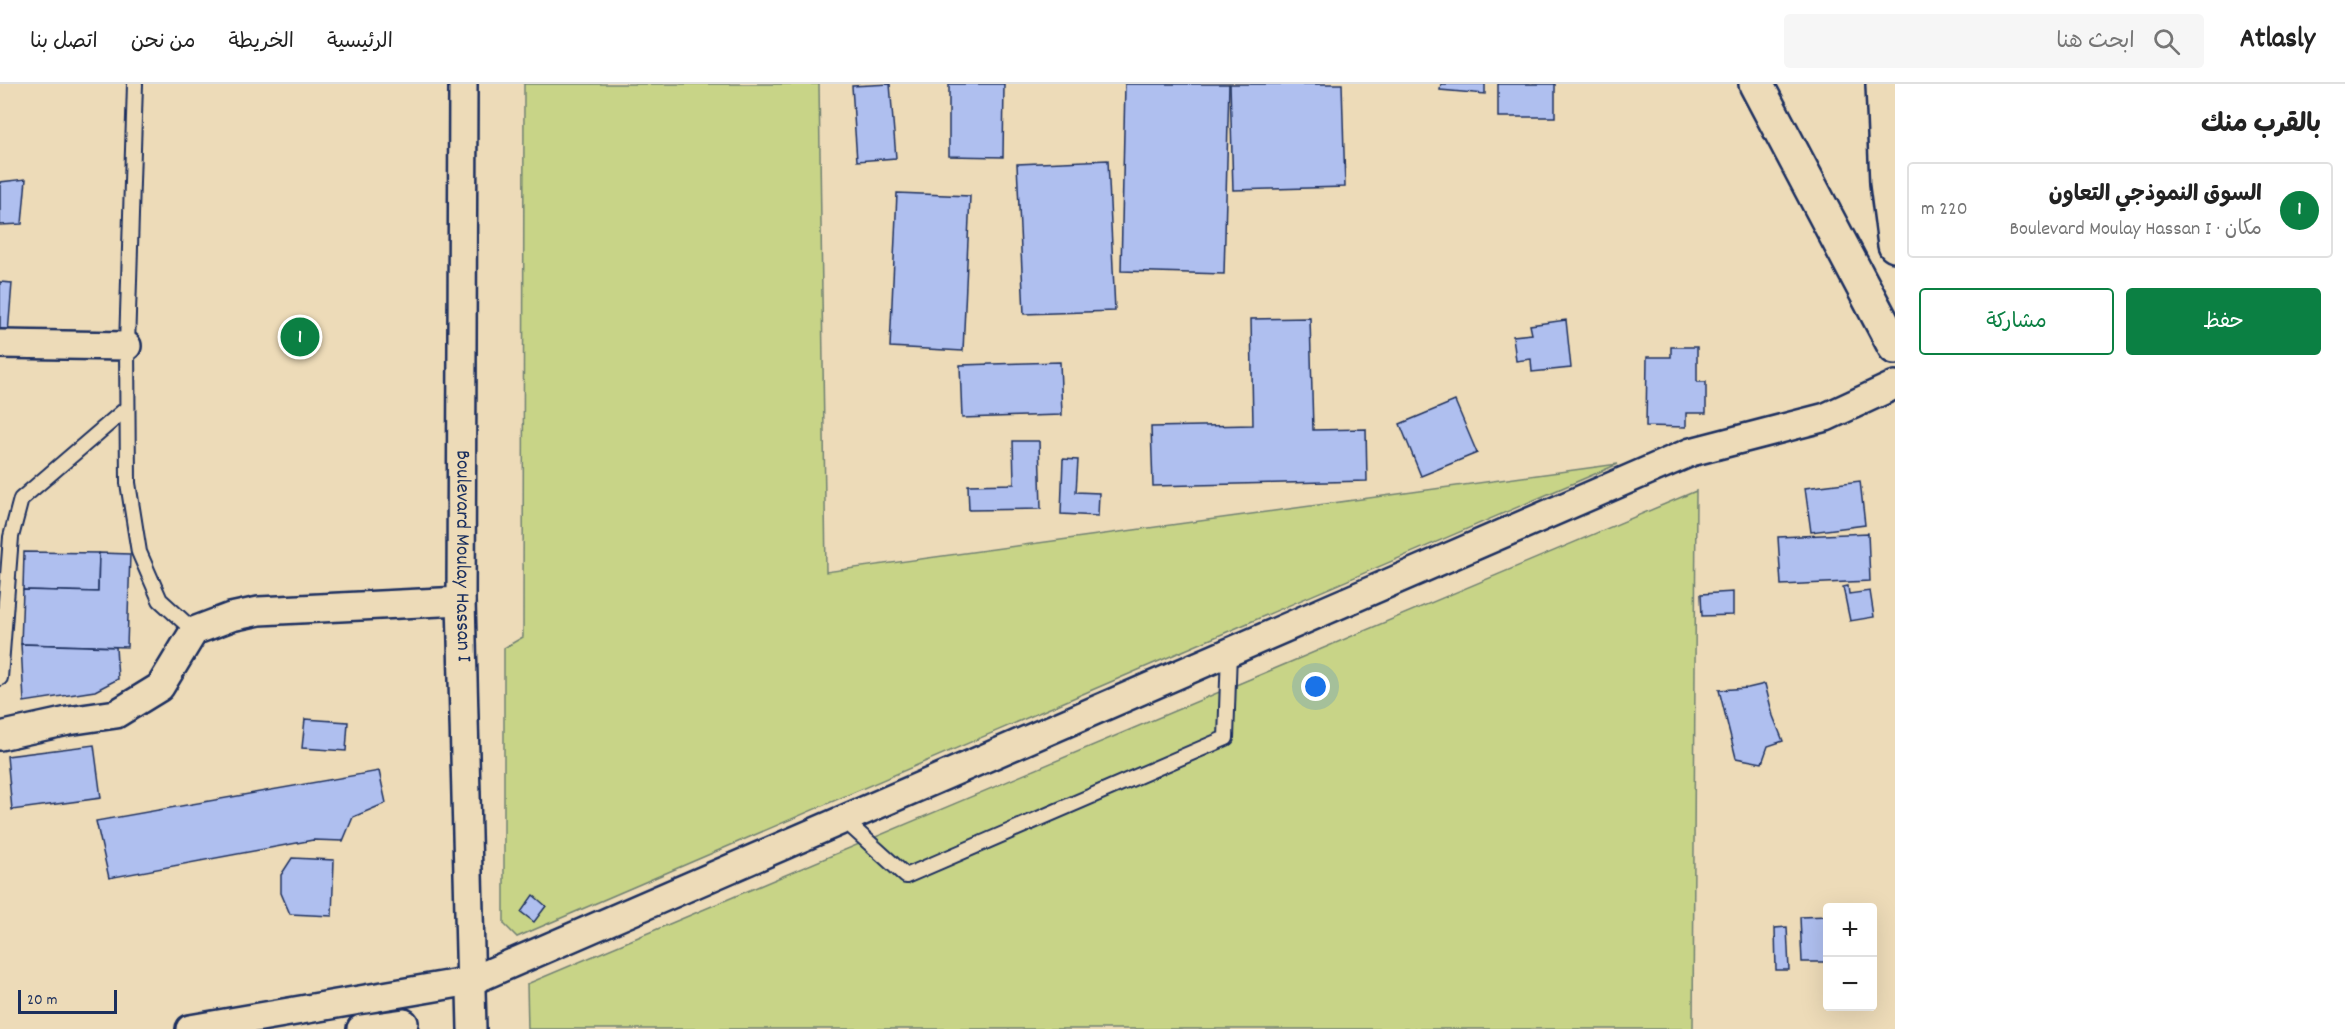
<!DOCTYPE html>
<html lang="ar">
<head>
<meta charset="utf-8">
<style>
	:root { --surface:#fff; --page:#f6f6f6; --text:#222; --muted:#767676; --line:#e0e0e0; --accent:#0b8043 }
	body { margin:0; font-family:Dekko,"Playpen Sans Arabic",sans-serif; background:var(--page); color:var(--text); direction:rtl }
	.controls { position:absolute; right:18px; bottom:18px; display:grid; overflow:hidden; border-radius:6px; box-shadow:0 6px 24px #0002 }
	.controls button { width:54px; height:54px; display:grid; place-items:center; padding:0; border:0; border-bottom:2px solid var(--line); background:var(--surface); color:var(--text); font:30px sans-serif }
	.scale { position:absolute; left:18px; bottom:15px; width:99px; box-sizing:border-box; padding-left:6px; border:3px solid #1b2f5e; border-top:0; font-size:16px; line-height:21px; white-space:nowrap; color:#1b2f5e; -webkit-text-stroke:4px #eddbb8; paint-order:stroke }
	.you { position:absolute; left:1316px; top:603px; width:21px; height:21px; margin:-15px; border:4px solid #fff; border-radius:50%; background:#1a73e8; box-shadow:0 0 0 9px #1a73e833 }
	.badge { display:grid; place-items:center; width:39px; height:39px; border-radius:50%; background:var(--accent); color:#fff; font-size:20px; font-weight:700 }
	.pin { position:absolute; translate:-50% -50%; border:3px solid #fff; box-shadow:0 2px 6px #0006 }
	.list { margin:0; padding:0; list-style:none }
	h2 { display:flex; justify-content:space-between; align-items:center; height:78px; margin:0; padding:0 24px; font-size:26px }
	h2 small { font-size:20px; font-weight:400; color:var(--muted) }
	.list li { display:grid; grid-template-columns:39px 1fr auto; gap:18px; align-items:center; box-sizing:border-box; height:96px; margin:0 12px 12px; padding:0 12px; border:2px solid var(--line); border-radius:6px }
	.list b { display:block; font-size:22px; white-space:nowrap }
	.list p { margin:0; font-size:20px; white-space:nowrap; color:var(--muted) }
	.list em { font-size:20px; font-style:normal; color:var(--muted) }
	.actions { display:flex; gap:12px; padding:18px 24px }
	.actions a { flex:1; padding:14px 0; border:2px solid var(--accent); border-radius:6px; text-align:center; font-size:21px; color:var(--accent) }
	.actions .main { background:var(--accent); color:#fff }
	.icon { flex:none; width:33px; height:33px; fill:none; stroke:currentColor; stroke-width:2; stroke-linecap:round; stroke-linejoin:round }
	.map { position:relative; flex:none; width:1895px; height:945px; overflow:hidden; direction:ltr }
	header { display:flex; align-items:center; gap:36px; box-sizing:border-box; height:84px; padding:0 30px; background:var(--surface); border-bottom:2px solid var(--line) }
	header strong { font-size:28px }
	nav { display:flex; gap:33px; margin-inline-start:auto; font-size:21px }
	.search { width:420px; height:54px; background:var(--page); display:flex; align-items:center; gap:15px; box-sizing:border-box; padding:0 21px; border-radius:6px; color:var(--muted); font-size:22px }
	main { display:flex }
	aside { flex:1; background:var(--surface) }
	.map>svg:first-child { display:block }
	.green { fill:#c8d487; stroke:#728272; stroke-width:1.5 }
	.building { fill:#afbfef; stroke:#1b2f5e; stroke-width:1.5 }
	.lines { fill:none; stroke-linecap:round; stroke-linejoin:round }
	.lane-casing { stroke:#1b2f5e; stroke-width:18 }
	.street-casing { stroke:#1b2f5e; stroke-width:32 }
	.secondary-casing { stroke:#1b2f5e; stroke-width:38 }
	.lane { stroke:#eddbb8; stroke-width:14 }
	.street { stroke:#eddbb8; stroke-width:27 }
	.secondary { stroke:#eddbb8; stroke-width:33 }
	.labels { text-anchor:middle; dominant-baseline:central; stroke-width:4.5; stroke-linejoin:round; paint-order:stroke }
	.street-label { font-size:21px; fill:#1b2f5e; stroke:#eddbb8 }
</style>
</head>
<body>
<header>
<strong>Atlasly</strong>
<div class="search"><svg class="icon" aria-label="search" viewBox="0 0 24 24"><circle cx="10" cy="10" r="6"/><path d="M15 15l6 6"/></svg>ابحث هنا</div>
<nav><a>الرئيسية</a><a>الخريطة</a><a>من نحن</a><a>اتصل بنا</a></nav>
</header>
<main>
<aside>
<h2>بالقرب منك<small></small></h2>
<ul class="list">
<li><span class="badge">1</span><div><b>السوق النموذجي التعاون</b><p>مكان · Boulevard Moulay Hassan I</p></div><em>220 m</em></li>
</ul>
<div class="actions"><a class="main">حفظ</a><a>مشاركة</a></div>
</aside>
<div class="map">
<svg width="1895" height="945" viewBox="0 0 1895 945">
	<rect width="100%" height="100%" fill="#eddbb8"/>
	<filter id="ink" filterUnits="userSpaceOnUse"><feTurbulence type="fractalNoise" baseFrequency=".0167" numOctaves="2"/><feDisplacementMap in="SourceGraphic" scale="12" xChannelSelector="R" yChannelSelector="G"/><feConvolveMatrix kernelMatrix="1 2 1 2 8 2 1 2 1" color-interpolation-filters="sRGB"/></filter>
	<g filter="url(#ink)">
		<g class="green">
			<polygon points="524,0 819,0 826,488 1618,380 517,853 504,840 504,564 523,553"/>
			<polygon points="1696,407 1693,945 528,945 527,900"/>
		</g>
		<g class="building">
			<polygon points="890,0 896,74 857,77 852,2"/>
			<polygon points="949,0 1004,0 1003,73 949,72"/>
			<polygon points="1125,0 1229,0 1224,190 1121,187"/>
			<polygon points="1230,0 1342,0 1345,103 1233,106"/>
			<polygon points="1441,0 1485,0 1485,10 1440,6"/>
			<rect x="1498" y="0" width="57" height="33"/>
			<polygon points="1108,76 1115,227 1024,230 1017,80"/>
			<polygon points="26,95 22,140 0,141 0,98"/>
			<polygon points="897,109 970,112 963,267 890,263"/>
			<polygon points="0,198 12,199 8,250 0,249"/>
			<polygon points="1310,234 1313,346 1366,345 1367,397 1153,402 1151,343 1253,341 1251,235"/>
			<polygon points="1566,236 1571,284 1532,288 1531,275 1516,277 1513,252 1532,250 1530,241"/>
			<polygon points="1671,263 1697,263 1697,298 1706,298 1706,329 1686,329 1686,343 1646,342 1647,273 1671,273"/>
			<polygon points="1060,278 1062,331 962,334 960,281"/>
			<polygon points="1455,317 1477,369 1421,392 1400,340"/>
			<polygon points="1013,357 1039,357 1041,425 969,426 968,401 1014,400"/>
			<polygon points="1063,375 1078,376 1076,408 1099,409 1098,432 1061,430"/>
			<polygon points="1860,397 1865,441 1811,448 1805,404"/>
			<polygon points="1868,449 1870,497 1781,501 1778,453"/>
			<polygon points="24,468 99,469 98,508 23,506"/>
			<polygon points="99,469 130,470 127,563 21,560 23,506 98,508"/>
			<polygon points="1848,502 1849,510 1870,507 1874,533 1850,537 1843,503"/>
			<polygon points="1733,508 1733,531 1702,532 1701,510"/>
			<polygon points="21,560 116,563 118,595 95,607 24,618"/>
			<polygon points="1765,600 1773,632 1783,657 1768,662 1762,679 1736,674 1719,606 1748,604"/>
			<polygon points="305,635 348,638 346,667 302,664"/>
			<polygon points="94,661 101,714 12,726 7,672"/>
			<polygon points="379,687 386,719 353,733 343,757 313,756 109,794 96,737"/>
			<polygon points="292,774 334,776 332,832 290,830 281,809 281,791"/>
			<polygon points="533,811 546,822 534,838 521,828"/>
			<polygon points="1828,832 1828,878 1802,878 1800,833"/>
			<polygon points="1787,843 1789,886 1776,886 1775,844"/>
		</g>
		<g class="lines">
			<defs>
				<g id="lane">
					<polyline points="135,0 127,262 128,399 139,468 160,516 194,547"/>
					<polyline points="0,594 11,453 21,415 127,324"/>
					<polyline points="843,735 906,792 1226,654 1229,568"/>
				</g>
				<g id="street">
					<path id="s1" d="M463,0L461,517L472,945"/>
					<polyline points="0,260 127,262"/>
					<polyline points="0,652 68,637 116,630 160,603 194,547 231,533 259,527 461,517"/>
					<polyline points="190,945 471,897 1691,368 1826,333 1895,301"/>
					<polyline points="361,945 404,939"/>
				</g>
				<g id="secondary">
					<polyline points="1756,0 1895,263"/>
					<polyline points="1883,0 1887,99 1895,161"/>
				</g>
			</defs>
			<use href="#lane" class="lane-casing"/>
			<use href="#street" class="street-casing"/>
			<use href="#secondary" class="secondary-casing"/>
			<use href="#lane" class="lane"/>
			<use href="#street" class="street"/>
			<use href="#secondary" class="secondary"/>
		</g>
	</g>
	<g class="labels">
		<g class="street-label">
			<text stroke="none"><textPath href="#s1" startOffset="472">Boulevard Moulay Hassan I</textPath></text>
		</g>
	</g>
</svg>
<div class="controls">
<button>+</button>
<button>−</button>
</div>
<div class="scale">20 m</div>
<div class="you"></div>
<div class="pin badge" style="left:300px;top:253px">1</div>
</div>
</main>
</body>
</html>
